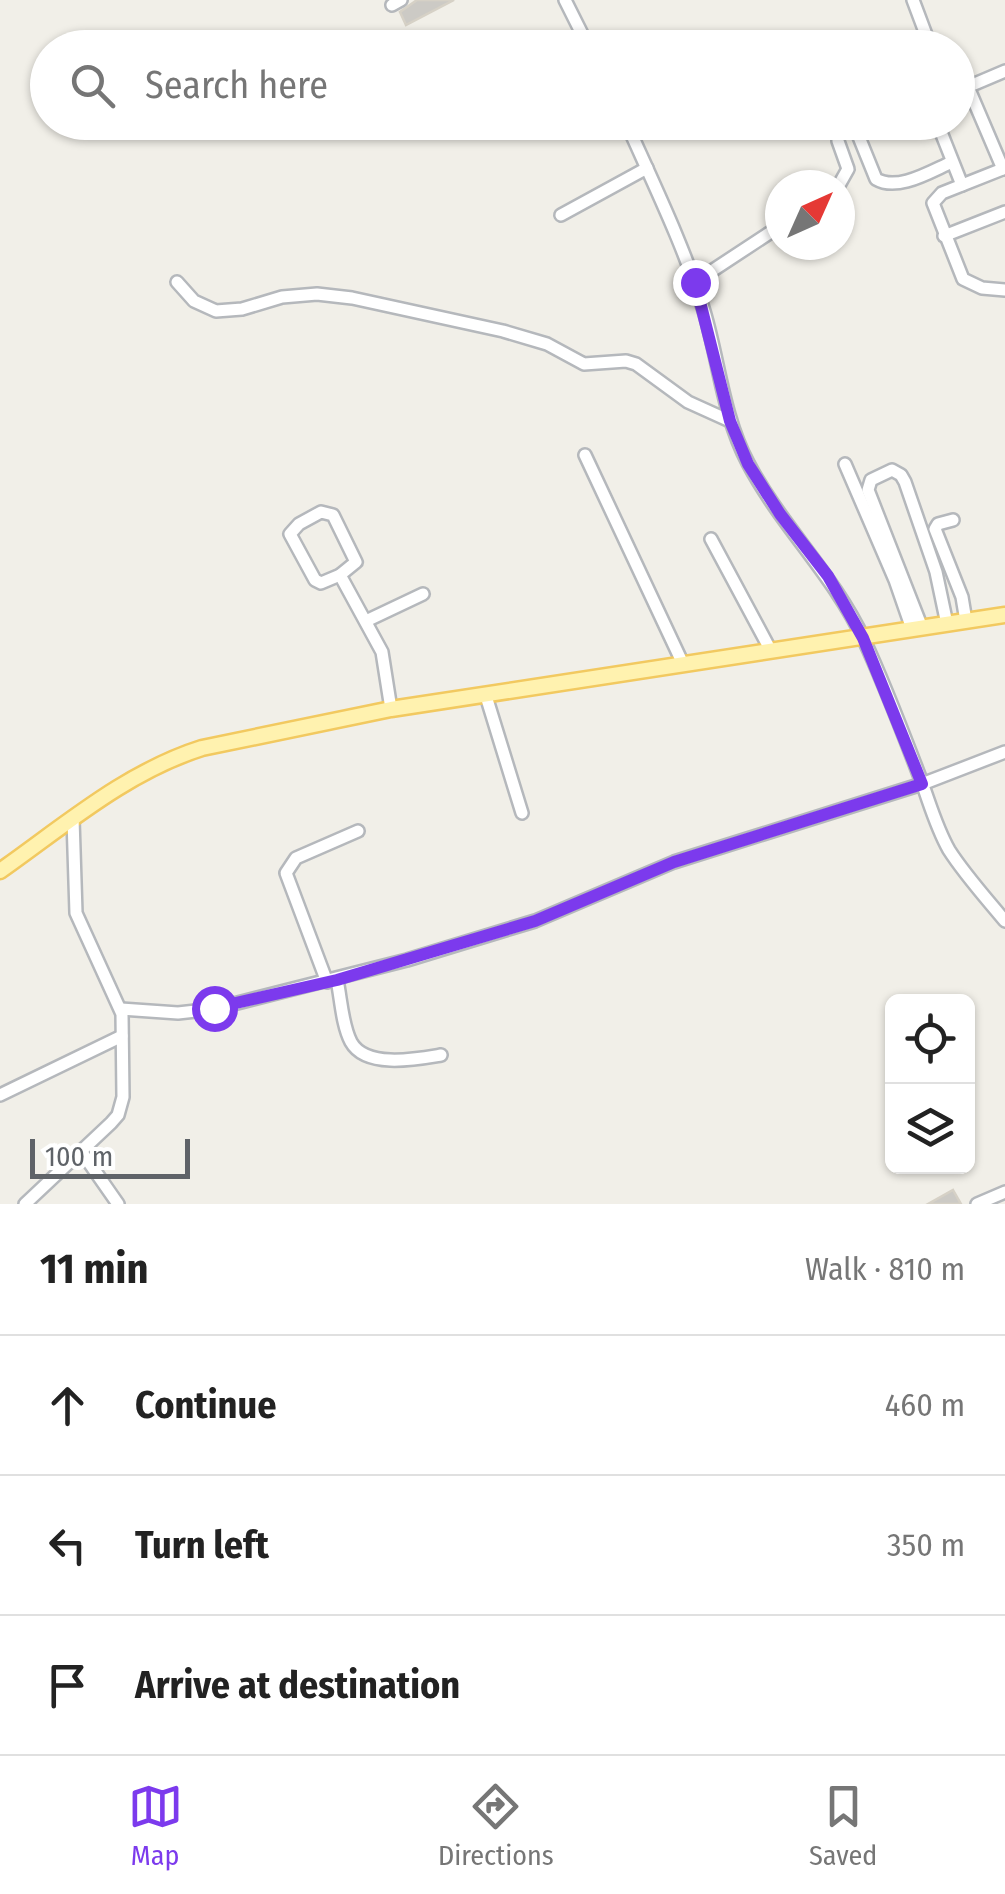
<!DOCTYPE html>
<html lang="en">
<head>
<meta charset="utf-8">
<style>
	:root { --surface:#fff; --page:#f2f2f2; --text:#222; --muted:#767676; --line:#e0e0e0; --accent:#7c3aed }
	body { margin:0; font-family:"Fira Sans Condensed",sans-serif; background:var(--page); color:var(--text) }
	.controls { position:absolute; right:30px; bottom:30px; display:grid; overflow:hidden; border-radius:15px; box-shadow:0 2px 8px #0004 }
	.controls button { width:90px; height:90px; display:grid; place-items:center; padding:0; border:0; border-bottom:2px solid var(--line); background:var(--surface); color:var(--text); font:50px sans-serif }
	.compass { position:absolute; left:765px; top:170px; width:90px; height:90px; border-radius:50%; background:var(--surface); box-shadow:0 2px 8px #0004; rotate:45deg }
	.scale { position:absolute; left:30px; bottom:25px; width:160px; box-sizing:border-box; padding-left:10px; border:5px solid #5f6368; border-top:0; font-size:28px; line-height:35px; white-space:nowrap; color:#5f6368; -webkit-text-stroke:8px #fff; paint-order:stroke }
	.stop { position:absolute; width:30px; height:30px; margin:-22px; border:8px solid #7c3aed; border-radius:50%; background:#fff }
	.stop.end { background:#7c3aed; border-color:#fff; box-shadow:0 2px 10px #0008 }
	.list { margin:0; padding:0; list-style:none }
	h2 { display:flex; justify-content:space-between; align-items:center; height:130px; margin:0; padding:0 40px; font-size:42px }
	h2 small { font-size:32px; font-weight:400; color:var(--muted) }
	.list li { display:grid; grid-template-columns:65px 1fr auto; gap:30px; align-items:center; box-sizing:border-box; height:140px; padding:0 40px; border-top:2px solid var(--line) }
	.list b { display:block; font-size:38px; white-space:nowrap }
	.list em { font-size:32px; font-style:normal; color:var(--muted) }
	.icon { flex:none; width:55px; height:55px; fill:none; stroke:currentColor; stroke-width:2; stroke-linecap:round; stroke-linejoin:round }
	.map { position:relative; flex:none; width:1005px; height:1204px; overflow:hidden }
	.search { position:absolute; background:var(--surface); box-shadow:0 2px 8px #0004; left:30px; right:30px; top:30px; height:110px; display:flex; align-items:center; gap:25px; box-sizing:border-box; padding:0 35px; border-radius:55px; color:var(--muted); font-size:38px }
	.sheet { height:550px; background:var(--surface) }
	nav { display:flex; justify-content:space-around; align-items:center; box-sizing:border-box; height:140px; border-top:2px solid var(--line); background:var(--surface); font-size:28px; color:var(--muted) }
	nav a { display:grid; justify-items:center; gap:5px }
	nav .on { color:var(--accent) }
	.map>svg:first-child { display:block }
	.building { fill:#cccac5; stroke:#d6d1c6; stroke-width:2.5 }
	.lines { fill:none; stroke-linecap:round; stroke-linejoin:round }
	.minor-casing { stroke:#b5b8bc; stroke-width:16 }
	.major-casing { stroke:#f2c960; stroke-width:19 }
	.minor { stroke:#fff; stroke-width:11 }
	.major { stroke:#fff2af; stroke-width:14 }
	.route { stroke:#7c3aed; stroke-width:12 }
</style>
</head>
<body>
<div class="map">
<svg width="1005" height="1204" viewBox="0 0 1005 1204">
	<rect width="100%" height="100%" fill="#f1efe8"/>
	<g class="building">
		<polygon points="417,0 454,0 406,25 400,12"/>
		<polygon points="953,1190 961,1204 928,1204"/>
	</g>
	<g class="lines">
		<defs>
			<g id="minor">
				<polyline points="565,0 589,48"/>
				<polyline points="913,0 931,48"/>
				<polyline points="392,5 401,0"/>
				<polyline points="968,87 1003,169"/>
				<polyline points="958,91 1005,71"/>
				<path d="M626,122C654,185 684,246 704,311C719,361 723,416 748,463C781,526 834,575 864,640C885,685 903,733 921,780C930,804 936,827 949,850C965,875 986,898 1005,921"/>
				<path d="M881,122L865,129L859,137L876,179C898,192 931,171 952,162"/>
				<polyline points="937,122 962,185"/>
				<polyline points="1005,168 942,193 933,203 963,279 982,288 1005,290"/>
				<polyline points="839,185 848,169 838,141 838,134 857,122"/>
				<polyline points="561,215 647,168"/>
				<polyline points="944,236 1005,212"/>
				<polyline points="177,282 194,301 216,311 242,309 282,297 317,294 352,298 503,331 547,344 584,364 626,361 636,364 688,402 730,421"/>
				<polyline points="695,282 780,226"/>
				<polyline points="585,455 683,664"/>
				<polyline points="845,464 895,580 912,629"/>
				<polygon points="321,512 333,515 356,562 340,575 321,583 315,580 290,534 299,524"/>
				<polyline points="953,520 938,524 935,529 962,597 966,621"/>
				<polyline points="711,539 771,651"/>
				<polyline points="340,575 382,652 391,709"/>
				<polyline points="366,621 423,594"/>
				<polyline points="922,628 868,490 871,480 892,470 901,475 905,482 936,572 947,624"/>
				<polyline points="486,696 522,813"/>
				<path d="M337,980C341,999 342,1025 351,1042C366,1069 417,1059 441,1055"/>
				<polyline points="327,982 286,873 296,858 358,831"/>
				<polyline points="121,1009 178,1013 214,1009 407,960 535,921 674,862 922,784 1005,752"/>
				<polyline points="0,1095 122,1036"/>
				<polyline points="81,1151 118,1204"/>
				<polyline points="25,1204 111,1123 118,1115 123,1097 122,1014 76,913 73,819"/>
				<polyline points="977,1204 1005,1192"/>
			</g>
			<path id="major" d="M0,871C64,826 126,772 202,748L391,709L1005,615"/>
		</defs>
		<use href="#minor" class="minor-casing"/>
		<use href="#major" class="major-casing"/>
		<use href="#minor" class="minor"/>
		<use href="#major" class="major"/>
	</g>
	<g class="lines">
		<polyline class="route" points="214,1008 337,980 535,921 674,862 922,784 863,638 828,576 780,514 748,464 730,421 695,282"/>
	</g>
</svg>
<div class="controls">
<button><svg class="icon" aria-label="locate" viewBox="0 0 24 24"><circle cx="12" cy="12" r="6"/><path d="M12 2v4M12 18v4M2 12h4M18 12h4"/></svg></button>
<button><svg class="icon" aria-label="layers" viewBox="0 0 24 24"><path d="M12 4l9 5-9 5-9-5zM3 14l9 5 9-5"/></svg></button>
</div>
<svg class="compass" viewBox="-18 -18 36 36"><path d="M0-13l5 13h-10z" fill="#e53935"/><path d="M0 13l5-13h-10z" fill="#767676"/></svg>
<div class="scale">100 m</div>
<div class="stop" style="left:214px;top:1008px"></div>
<div class="stop end" style="left:695px;top:282px"></div>
<div class="search"><svg class="icon" aria-label="search" viewBox="0 0 24 24"><circle cx="10" cy="10" r="6"/><path d="M15 15l6 6"/></svg>Search here</div>
</div>
<section class="sheet">
<h2>11 min<small>Walk · 810 m</small></h2>
<ul class="list">
<li><svg class="icon" aria-label="ahead" viewBox="0 0 24 24"><path d="M12 20V5M6 11l6-6 6 6"/></svg><div><b>Continue</b></div><em>460 m</em></li>
<li><svg class="icon" aria-label="left" viewBox="0 0 24 24"><path d="M17 20v-9H6M10 6l-5 5 5 5"/></svg><div><b>Turn left</b></div><em>350 m</em></li>
<li><svg class="icon" aria-label="arrive" viewBox="0 0 24 24"><path d="M6 21V4h12l-3 4 3 4H6"/></svg><div><b>Arrive at destination</b></div></li>
</ul>
</section>
<nav>
<a class="on"><svg class="icon" aria-label="map" viewBox="0 0 24 24"><path d="M3 6l6-2 6 2 6-2v14l-6 2-6-2-6 2zM9 4v14M15 6v14"/></svg>Map</a>
<a><svg class="icon" aria-label="directions" viewBox="0 0 24 24"><path d="M12 3l9 9-9 9-9-9zM9 14v-3h6M13 9l2 2-2 2"/></svg>Directions</a>
<a><svg class="icon" aria-label="saved" viewBox="0 0 24 24"><path d="M7 4h10v16l-5-4-5 4z"/></svg>Saved</a>
</nav>
</body>
</html>
